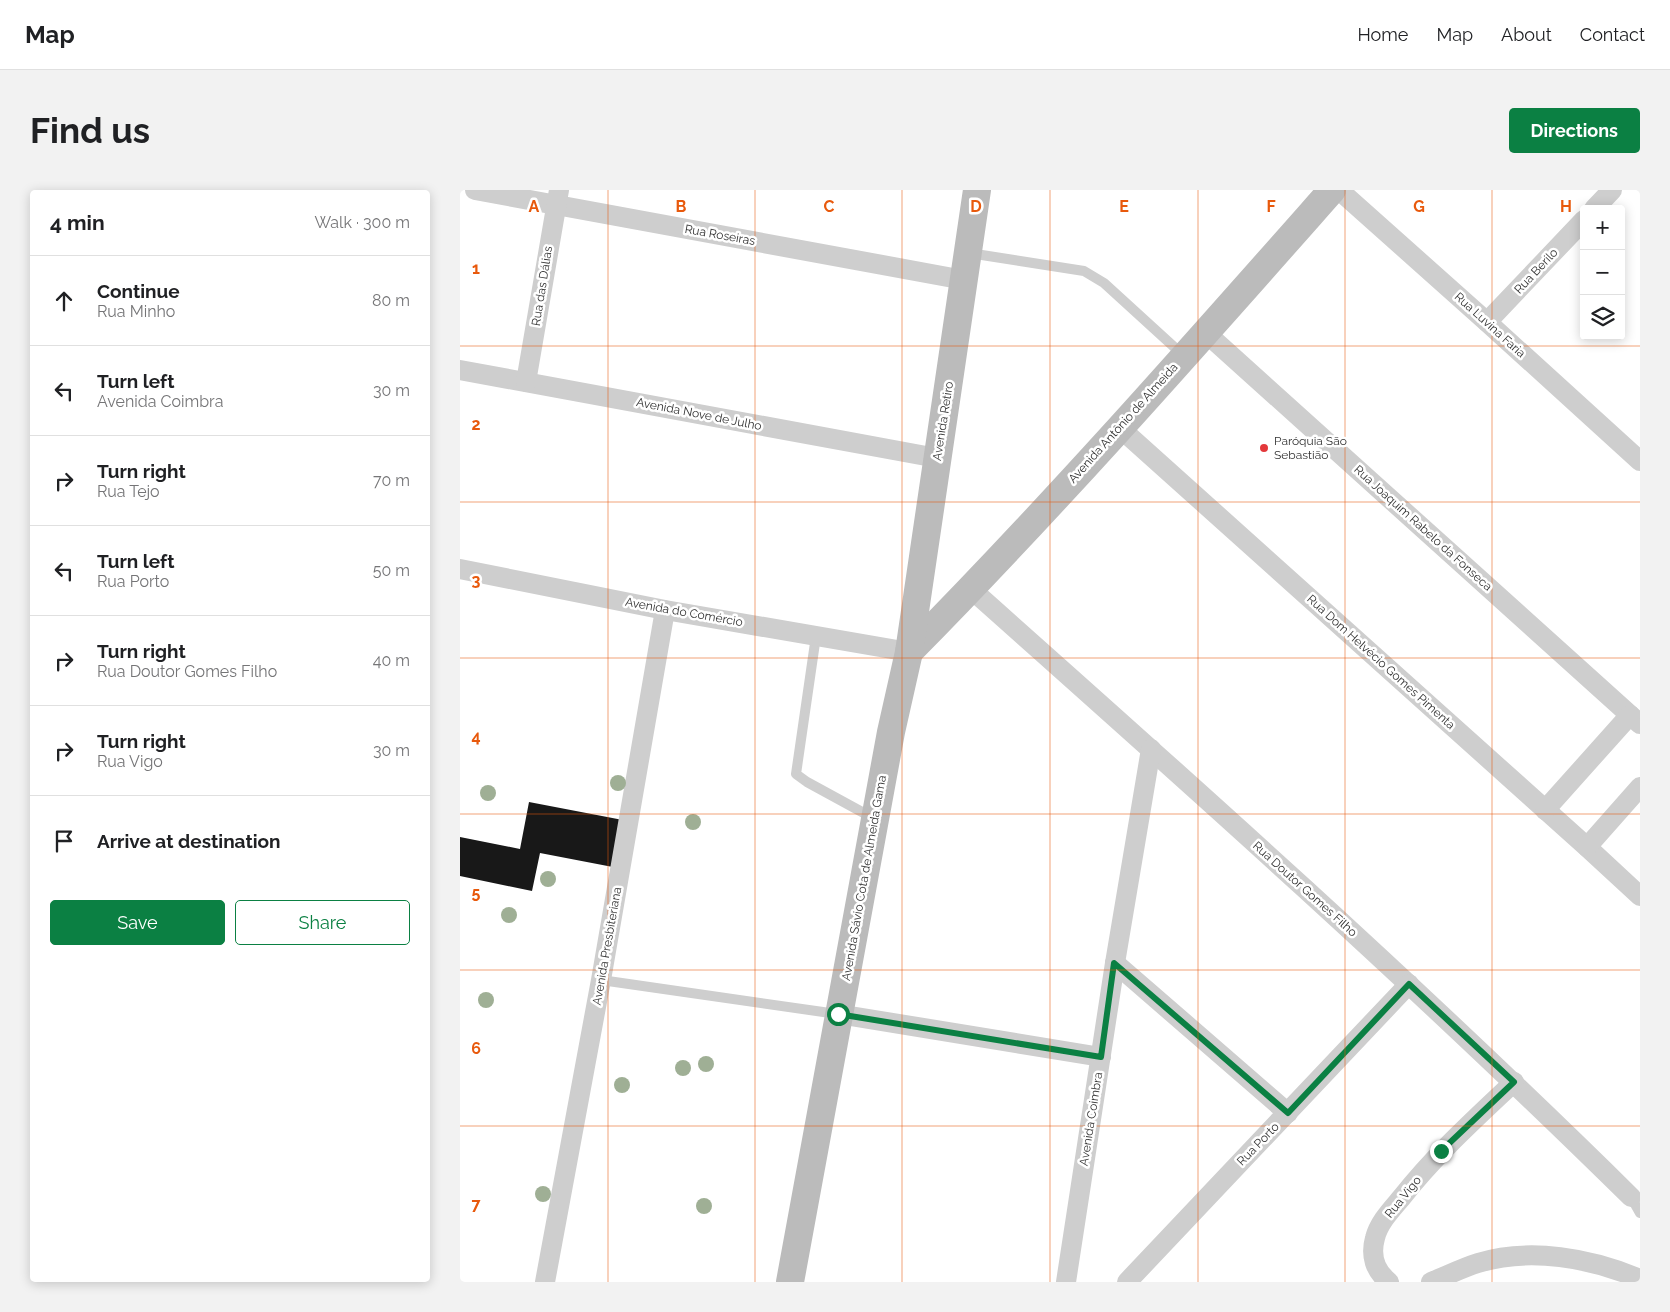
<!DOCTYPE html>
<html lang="en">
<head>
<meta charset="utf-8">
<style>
	:root { --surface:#fff; --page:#f2f2f2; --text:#202124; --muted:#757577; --line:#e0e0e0; --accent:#0b8043 }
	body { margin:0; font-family:Raleway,sans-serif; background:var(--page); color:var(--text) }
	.controls { position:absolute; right:15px; top:15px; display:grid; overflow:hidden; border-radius:5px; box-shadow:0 2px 12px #0003 }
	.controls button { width:45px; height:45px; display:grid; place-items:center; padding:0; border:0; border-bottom:1px solid var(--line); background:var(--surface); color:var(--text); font:25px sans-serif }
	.stop { position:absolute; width:15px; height:15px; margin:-11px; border:4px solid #0b8043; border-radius:50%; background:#fff }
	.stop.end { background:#0b8043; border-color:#fff; box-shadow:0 1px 5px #0008 }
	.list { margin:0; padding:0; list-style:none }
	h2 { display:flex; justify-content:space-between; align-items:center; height:65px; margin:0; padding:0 20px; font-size:21px }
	h2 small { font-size:16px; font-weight:400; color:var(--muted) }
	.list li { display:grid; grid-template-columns:32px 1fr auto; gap:15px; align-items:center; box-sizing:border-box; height:90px; padding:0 20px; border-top:1px solid var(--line) }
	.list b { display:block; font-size:19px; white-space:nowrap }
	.list p { margin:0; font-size:16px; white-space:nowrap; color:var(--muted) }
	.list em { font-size:16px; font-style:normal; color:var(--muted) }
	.actions { display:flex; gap:10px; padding:15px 20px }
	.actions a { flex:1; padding:11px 0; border:1px solid var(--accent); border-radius:5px; text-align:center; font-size:18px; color:var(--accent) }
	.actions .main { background:var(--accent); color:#fff }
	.icon { flex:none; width:28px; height:28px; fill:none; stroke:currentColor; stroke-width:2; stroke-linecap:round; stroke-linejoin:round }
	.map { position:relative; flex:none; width:1180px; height:1092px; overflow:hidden; border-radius:5px }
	header { display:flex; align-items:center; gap:30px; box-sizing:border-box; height:70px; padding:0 25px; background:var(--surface); border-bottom:1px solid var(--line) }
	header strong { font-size:24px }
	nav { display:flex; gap:28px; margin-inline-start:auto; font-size:18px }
	.intro { display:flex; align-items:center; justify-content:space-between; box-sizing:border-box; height:120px; padding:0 30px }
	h1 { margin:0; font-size:35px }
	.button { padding:12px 22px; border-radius:5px; background:var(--accent); color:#fff; font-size:18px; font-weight:700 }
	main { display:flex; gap:30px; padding:0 30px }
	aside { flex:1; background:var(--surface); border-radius:5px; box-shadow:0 2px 12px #0003 }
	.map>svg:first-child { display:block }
	.building { fill:#181818 }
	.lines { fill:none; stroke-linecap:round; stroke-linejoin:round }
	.lane { stroke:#cecece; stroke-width:10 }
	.street { stroke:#cecece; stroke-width:20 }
	.secondary { stroke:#bbb; stroke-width:28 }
	.tree { fill:#9faf95 }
	.route { stroke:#0b8043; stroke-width:6 }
	.grid { fill:none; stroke:#e8590c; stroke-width:1; stroke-opacity:0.55 }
	.poi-dot { fill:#e3383b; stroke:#fff; stroke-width:2 }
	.labels { text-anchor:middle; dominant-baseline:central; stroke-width:5; stroke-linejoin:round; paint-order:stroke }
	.street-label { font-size:12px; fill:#313131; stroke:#fff }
	.poi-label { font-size:12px; fill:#313131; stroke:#fff; text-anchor:start }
	.grid-label { font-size:16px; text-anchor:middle; font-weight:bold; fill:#e8590c; stroke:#fff; stroke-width:5; stroke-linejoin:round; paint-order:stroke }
</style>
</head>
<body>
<header>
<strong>Map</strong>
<nav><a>Home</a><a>Map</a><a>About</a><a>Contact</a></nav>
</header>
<div class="intro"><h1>Find us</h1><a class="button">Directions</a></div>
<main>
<aside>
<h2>4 min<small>Walk · 300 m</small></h2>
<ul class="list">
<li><svg class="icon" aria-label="ahead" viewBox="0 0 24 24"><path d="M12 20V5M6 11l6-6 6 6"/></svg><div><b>Continue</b><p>Rua Minho</p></div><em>80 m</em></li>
<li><svg class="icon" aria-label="left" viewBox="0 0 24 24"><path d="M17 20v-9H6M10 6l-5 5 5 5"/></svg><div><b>Turn left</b><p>Avenida Coimbra</p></div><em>30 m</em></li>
<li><svg class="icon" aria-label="right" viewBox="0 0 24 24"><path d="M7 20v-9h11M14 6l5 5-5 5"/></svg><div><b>Turn right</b><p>Rua Tejo</p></div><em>70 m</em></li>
<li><svg class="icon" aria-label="left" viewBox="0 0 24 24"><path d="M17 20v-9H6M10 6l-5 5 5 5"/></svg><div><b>Turn left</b><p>Rua Porto</p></div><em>50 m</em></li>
<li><svg class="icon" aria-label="right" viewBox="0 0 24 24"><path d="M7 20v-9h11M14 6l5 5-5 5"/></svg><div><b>Turn right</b><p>Rua Doutor Gomes Filho</p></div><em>40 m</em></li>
<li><svg class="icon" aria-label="right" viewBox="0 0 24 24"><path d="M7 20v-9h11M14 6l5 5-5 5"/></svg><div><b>Turn right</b><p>Rua Vigo</p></div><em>30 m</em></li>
<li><svg class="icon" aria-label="arrive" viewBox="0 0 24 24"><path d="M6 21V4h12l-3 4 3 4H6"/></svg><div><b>Arrive at destination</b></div></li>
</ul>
<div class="actions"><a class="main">Save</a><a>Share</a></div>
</aside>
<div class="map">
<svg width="1180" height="1092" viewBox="0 0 1180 1092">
	<rect width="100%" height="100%" fill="#fff"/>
	<polygon class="building" points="69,612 168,631 158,678 80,663 72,701 0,686 0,647 60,659"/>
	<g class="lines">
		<g class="lane">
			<polyline points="509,63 624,81 644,93 724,166"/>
			<polyline points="356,446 336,584 347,592 413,628"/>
			<polyline points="141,790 377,824"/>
			<polyline points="1171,1007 1180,1023"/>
		</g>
		<g class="street">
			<polyline points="15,0 504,90"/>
			<polyline points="879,0 1027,132 1180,271"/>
			<polyline points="1134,19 1152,0"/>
			<polyline points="1027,132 1124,30"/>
			<polyline points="746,143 1180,534"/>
			<polyline points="0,180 477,268"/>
			<polyline points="66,192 99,0"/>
			<polyline points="660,238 1127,657 1180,706"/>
			<polyline points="0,379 205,420 449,462"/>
			<path d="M511,399C735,598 958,797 1171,1007"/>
			<polyline points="1085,620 1170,525"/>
			<polyline points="1127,657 1180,597"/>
			<polyline points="655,773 828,923"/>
			<polyline points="378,824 641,867"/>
			<polyline points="85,1092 141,790 205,420"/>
			<polyline points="606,1092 655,773 691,559"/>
			<polyline points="667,1092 949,794"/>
			<path d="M929,1092C915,1081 910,1066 915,1048C919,1032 932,1019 942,1007C975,965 1015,929 1054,892"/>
			<path d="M971,1092C986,1086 1002,1078 1018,1073C1070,1057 1131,1068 1180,1089"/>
		</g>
		<g class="secondary">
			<path d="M449,462C596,313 734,156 872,0"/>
			<polyline points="330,1092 431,542 449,462 517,0"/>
		</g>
	</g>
	<g class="tree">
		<circle cx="158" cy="593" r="8"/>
		<circle cx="28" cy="603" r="8"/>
		<circle cx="233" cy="632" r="8"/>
		<circle cx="88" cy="689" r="8"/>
		<circle cx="49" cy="725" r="8"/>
		<circle cx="26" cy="810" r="8"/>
		<circle cx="246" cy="874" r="8"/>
		<circle cx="223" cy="878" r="8"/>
		<circle cx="162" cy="895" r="8"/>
		<circle cx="83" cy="1004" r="8"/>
		<circle cx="244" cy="1016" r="8"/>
	</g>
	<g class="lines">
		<polyline class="route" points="378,824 641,867 654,773 828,923 949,794 1054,892 981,961"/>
	</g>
	<path class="grid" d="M148,0V1092M295,0V1092M442,0V1092M590,0V1092M738,0V1092M885,0V1092M1032,0V1092M0,156H1180M0,312H1180M0,468H1180M0,624H1180M0,780H1180M0,936H1180"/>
	<circle class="poi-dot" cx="804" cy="258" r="5"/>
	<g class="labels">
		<g class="street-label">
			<text transform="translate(260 45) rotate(10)">Rua Roseiras</text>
			<text transform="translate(1076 81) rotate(-47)">Rua Berilo</text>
			<text transform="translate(82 96) rotate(-81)">Rua das Dálias</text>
			<text transform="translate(1030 135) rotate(42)">Rua Luvina Faria</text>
			<text transform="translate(239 224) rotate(11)">Avenida Nove de Julho</text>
			<text transform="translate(483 231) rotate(-81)">Avenida Retiro</text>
			<text transform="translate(663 233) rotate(-48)">Avenida Antônio de Almeida</text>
			<text transform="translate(963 338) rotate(42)">Rua Joaquim Rabelo da Fonseca</text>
			<text transform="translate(224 422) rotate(10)">Avenida do Comércio</text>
			<text transform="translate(921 472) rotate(42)">Rua Dom Helvécio Gomes Pimenta</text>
			<text transform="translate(404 688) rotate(-80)">Avenida Sávio Cota de Almeida Gama</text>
			<text transform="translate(845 699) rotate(42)">Rua Doutor Gomes Filho</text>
			<text transform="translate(147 756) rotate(-80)">Avenida Presbiteriana</text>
			<text transform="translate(631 929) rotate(-81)">Avenida Coimbra</text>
			<text transform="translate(798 954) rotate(-46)">Rua Porto</text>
			<text transform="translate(943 1007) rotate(-51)">Rua Vigo</text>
		</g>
		<g class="poi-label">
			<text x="814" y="251">Paróquia São<tspan x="814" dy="14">Sebastião</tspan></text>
		</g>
	</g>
	<g class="grid-label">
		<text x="74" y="22">A</text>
		<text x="221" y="22">B</text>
		<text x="369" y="22">C</text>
		<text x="516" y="22">D</text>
		<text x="664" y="22">E</text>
		<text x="811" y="22">F</text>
		<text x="959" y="22">G</text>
		<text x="1106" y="22">H</text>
		<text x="16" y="84">1</text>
		<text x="16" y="240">2</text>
		<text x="16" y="396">3</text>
		<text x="16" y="552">4</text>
		<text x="16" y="708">5</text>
		<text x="16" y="864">6</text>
		<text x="16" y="1020">7</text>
	</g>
</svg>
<div class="controls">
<button>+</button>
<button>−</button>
<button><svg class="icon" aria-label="layers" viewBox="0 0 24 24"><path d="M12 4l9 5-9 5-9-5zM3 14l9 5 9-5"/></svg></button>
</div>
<div class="stop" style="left:378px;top:824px"></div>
<div class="stop end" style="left:981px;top:961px"></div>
</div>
</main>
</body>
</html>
